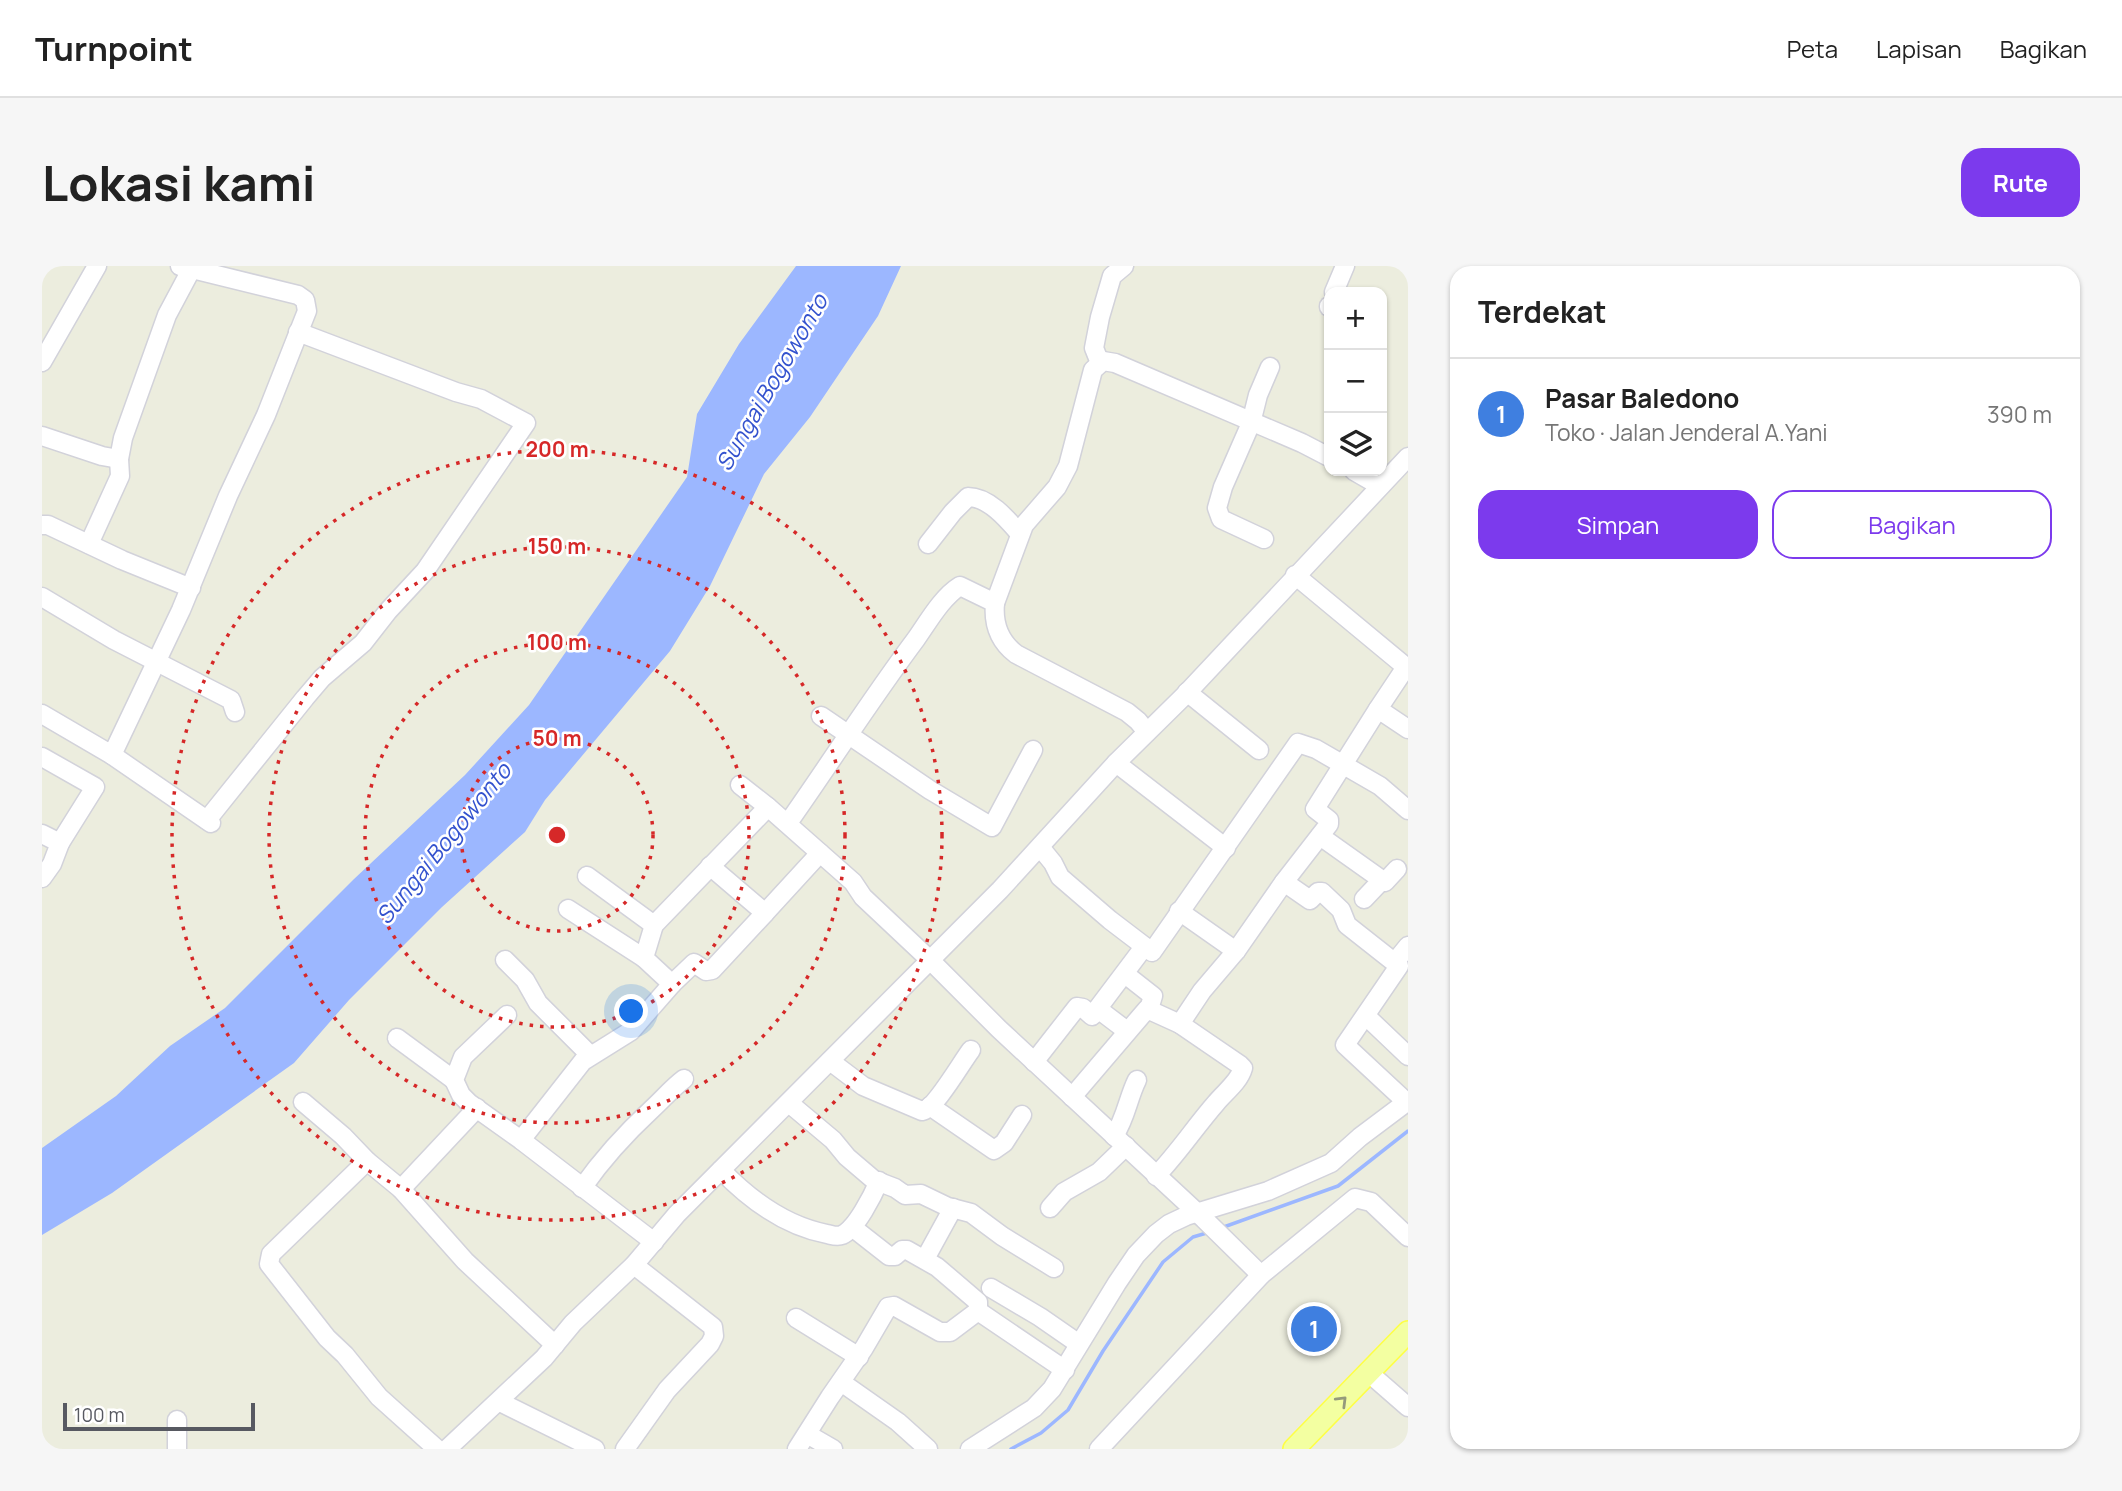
<!DOCTYPE html>
<html lang="id">
<head>
<meta charset="utf-8">
<style>
	:root { --surface:#fff; --page:#f6f6f6; --text:#222; --muted:#767676; --line:#e0e0e0; --accent:#7c3aed }
	body { margin:0; font-family:Manrope,sans-serif; background:var(--page); color:var(--text) }
	.controls { position:absolute; right:21px; top:21px; display:grid; overflow:hidden; border-radius:14px; box-shadow:0 2px 5px #0004 }
	.controls button { width:63px; height:63px; display:grid; place-items:center; padding:0; border:0; border-bottom:2px solid var(--line); background:var(--surface); color:var(--text); font:35px sans-serif }
	.scale { position:absolute; left:21px; bottom:18px; width:192px; box-sizing:border-box; padding-left:7px; border:4px solid #575961; border-top:0; font-size:19px; line-height:24px; white-space:nowrap; color:#575961; -webkit-text-stroke:5px #fff; paint-order:stroke }
	.you { position:absolute; left:590px; top:746px; width:24px; height:24px; margin:-18px; border:5px solid #fff; border-radius:50%; background:#1a73e8; box-shadow:0 0 0 10px #1a73e833 }
	.badge { display:grid; place-items:center; width:46px; height:46px; border-radius:50%; background:var(--accent); color:#fff; font-size:23px; font-weight:700 }
	.pin { position:absolute; translate:-50% -50%; border:4px solid #fff; box-shadow:0 2px 7px #0006 }
	.list { margin:0; padding:0; list-style:none }
	h2 { display:flex; justify-content:space-between; align-items:center; height:91px; margin:0; padding:0 28px; font-size:30px }
	h2 small { font-size:23px; font-weight:400; color:var(--muted) }
	.list li { display:grid; grid-template-columns:46px 1fr auto; gap:21px; align-items:center; box-sizing:border-box; height:112px; padding:0 28px; border-top:2px solid var(--line) }
	.list b { display:block; font-size:26px; white-space:nowrap }
	.list p { margin:0; font-size:23px; white-space:nowrap; color:var(--muted) }
	.list em { font-size:23px; font-style:normal; color:var(--muted) }
	.actions { display:flex; gap:14px; padding:21px 28px }
	.actions a { flex:1; padding:16px 0; border:2px solid var(--accent); border-radius:21px; text-align:center; font-size:24px; color:var(--accent) }
	.actions .main { background:var(--accent); color:#fff }
	.icon { flex:none; width:38px; height:38px; fill:none; stroke:currentColor; stroke-width:2; stroke-linecap:round; stroke-linejoin:round }
	.map { position:relative; flex:none; width:1366px; height:1183px; overflow:hidden; border-radius:21px }
	header { display:flex; align-items:center; gap:42px; box-sizing:border-box; height:98px; padding:0 35px; background:var(--surface); border-bottom:2px solid var(--line) }
	header strong { font-size:33px }
	nav { display:flex; gap:38px; margin-inline-start:auto; font-size:24px }
	.intro { display:flex; align-items:center; justify-content:space-between; box-sizing:border-box; height:168px; padding:0 42px }
	h1 { margin:0; font-size:49px }
	.button { padding:18px 32px; border-radius:21px; background:var(--accent); color:#fff; font-size:24px; font-weight:700 }
	main { display:flex; gap:42px; padding:0 42px }
	aside { flex:1; background:var(--surface); border-radius:21px; box-shadow:0 2px 5px #0004 }
	.map>svg:first-child { display:block }
	.water { fill:#9cb7ff }
	.lines { fill:none; stroke-linecap:round; stroke-linejoin:round }
	.stream { stroke:#9cb7ff; stroke-width:3.5 }
	.minor-casing { stroke:#d2d2da; stroke-width:21 }
	.major-casing { stroke:#feff45; stroke-width:24 }
	.minor { stroke:#fff; stroke-width:18 }
	.major { stroke:#f3ffa1; stroke-width:21 }
	.oneway { stroke:#959b7b }
	.ring { fill:none; stroke:#d62828; stroke-width:3.5; stroke-dasharray:3.5 7 }
	.labels { text-anchor:middle; dominant-baseline:central; stroke-width:5; stroke-linejoin:round; paint-order:stroke }
	.water-label { font-size:23px; font-style:italic; fill:#3352ce; stroke:#fff }
	.centre { fill:#d62828; stroke:#fff; stroke-width:3.5 }
	.ring-label { font-size:21px; text-anchor:middle; font-weight:bold; fill:#d62828; stroke:#fff; stroke-width:5; stroke-linejoin:round; paint-order:stroke }
</style>
</head>
<body>
<header>
<strong>Turnpoint</strong>
<nav><a>Peta</a><a>Lapisan</a><a>Bagikan</a></nav>
</header>
<div class="intro"><h1>Lokasi kami</h1><a class="button">Rute</a></div>
<main>
<div class="map">
<svg width="1366" height="1183" viewBox="0 0 1366 1183">
	<rect width="100%" height="100%" fill="#ecedde"/>
	<polygon class="water" points="754,0 859,0 836,50 768,151 722,208 668,320 628,385 503,534 483,566 400,641 307,734 252,797 70,927 0,969 0,882 74,830 128,780 183,742 312,613 423,509 487,439 645,211 655,148 697,78"/>
	<g class="lines">
		<g class="stream">
			<polyline points="1179,962 1296,920 1366,865"/>
			<polyline points="969,1183 999,1167 1026,1144 1061,1085 1121,996 1151,971 1168,966"/>
		</g>
		<defs>
			<g id="minor">
				<polyline points="1292,26 1303,0"/>
				<polyline points="1287,41 1287,40"/>
				<polyline points="0,96 55,0"/>
				<polyline points="1058,97 1052,82 1058,51 1070,10 1082,0"/>
				<polyline points="0,170 60,190 77,193"/>
				<polyline points="1312,205 1338,220"/>
				<polyline points="0,259 6,259 80,294 149,322"/>
				<polyline points="1222,273 1179,253 1175,242 1181,221 1209,157 1216,129 1228,101"/>
				<polyline points="47,278 78,210 77,193 81,172 125,49 149,4"/>
				<path d="M886,278L911,246L926,231C947,231 966,254 978,268"/>
				<polyline points="1253,309 1364,401 1336,443 1366,463"/>
				<polyline points="0,331 72,374 189,434 193,446"/>
				<polyline points="953,337 982,259 1015,221 1026,200 1051,104 1061,95 1073,97 1260,177 1287,191"/>
				<polyline points="1145,426 1217,484"/>
				<polyline points="0,448 70,489 139,344 186,230 224,149 265,45 263,34 256,29 138,0"/>
				<polyline points="779,450 888,524 950,561 991,484"/>
				<polyline points="70,489 169,557"/>
				<polyline points="0,491 53,521 18,577"/>
				<polyline points="1074,497 1184,582"/>
				<polyline points="698,519 726,541"/>
				<polyline points="165,554 263,432 280,412 321,377 346,345 383,305 484,157 439,133 414,126 256,66"/>
				<path d="M746,557C789,496 829,433 874,373C886,356 900,331 918,320L953,337C951,358 957,375 974,388L1085,446L1096,455L1105,466"/>
				<polyline points="0,568 18,577 10,598 0,612"/>
				<polyline points="1278,570 1340,614 1322,633"/>
				<polyline points="998,581 1011,597 1018,611 1068,654 1110,686 1256,477 1274,483 1338,520 1366,544"/>
				<polyline points="668,600 723,647 778,587"/>
				<polyline points="545,610 612,659"/>
				<polyline points="1340,614 1343,616 1355,603"/>
				<polyline points="1242,616 1268,634 1276,626 1280,626 1299,644 1305,659 1357,700 1303,779 1359,831 1361,837"/>
				<polyline points="1137,645 1194,685"/>
				<polyline points="602,692 612,659 726,541 811,616 821,631 888,694 957,763 1162,953 1219,1009"/>
				<polyline points="463,694 483,714 496,737 548,789"/>
				<polyline points="1353,696 1366,680"/>
				<polyline points="1083,708 1111,730 1107,743"/>
				<polyline points="630,718 652,697 664,705 670,704 723,647"/>
				<polyline points="1056,743 1085,765"/>
				<polyline points="465,749 421,791 412,814 419,829 427,837 479,874 612,976"/>
				<polyline points="1324,750 1366,790"/>
				<polyline points="1138,758 1160,725 1194,685 1242,616 1287,558 1287,554 1273,543 1336,443"/>
				<polyline points="355,772 412,814"/>
				<path d="M788,795L821,820L880,845C893,843 919,797 929,784"/>
				<polyline points="992,796 1035,741 1041,742 1050,750 1102,681"/>
				<path d="M1030,831L1105,743L1138,758L1198,799L1201,802C1197,816 1183,826 1174,837C1153,861 1137,886 1114,910"/>
				<polyline points="261,836 301,870 325,895 359,923 423,995 513,1079"/>
				<polyline points="747,837 791,874 805,891 832,914 853,922 863,929 879,928 906,941 929,947 960,970 1012,1002"/>
				<polyline points="888,840 952,884 962,877 980,849"/>
				<path d="M1072,870C1084,852 1086,832 1095,814"/>
				<polyline points="479,874 541,795 589,765 630,718 602,692 526,643"/>
				<polyline points="325,895 229,988 227,998 285,1072 303,1089 337,1131 395,1183"/>
				<path d="M679,904C708,934 743,960 785,968C790,969 795,971 800,969C814,963 831,929 837,915"/>
				<path d="M540,922C561,892 583,868 610,843C621,833 630,822 642,813"/>
				<polyline points="359,923 435,842"/>
				<polyline points="1008,942 1022,926 1057,906 1084,880"/>
				<polyline points="810,961 847,990 853,990 860,984 865,984 895,1001 936,1036 936,1045"/>
				<polyline points="883,993 911,942"/>
				<polyline points="949,1022 998,1051 1037,1078"/>
				<polyline points="754,1052 817,1091"/>
				<polyline points="1327,1107 1366,1141"/>
				<polyline points="799,1116 856,1156 886,1183"/>
				<polyline points="458,1136 553,1183"/>
				<polyline points="765,1168 791,1183"/>
				<polyline points="135,1183 135,1154"/>
				<polyline points="405,1183 502,1092 531,1057 592,999 635,948 958,624 1074,497 1142,430 1366,191"/>
				<polyline points="583,1183 625,1124 668,1078 672,1070 671,1061 592,999"/>
				<polyline points="755,1183 788,1131 822,1082 846,1041 852,1040 898,1066 908,1066 936,1045 1023,1104"/>
				<polyline points="928,1183 992,1142 1010,1123 1075,1017 1094,989 1114,968 1127,958 1144,950 1226,925 1289,897 1318,871 1366,835"/>
				<polyline points="1057,1183 1219,1009 1313,932 1329,936 1366,971"/>
			</g>
			<polyline id="major" points="1252,1183 1366,1066"/>
		</defs>
		<use href="#minor" class="minor-casing"/>
		<use href="#major" class="major-casing"/>
		<use href="#minor" class="minor"/>
		<use href="#major" class="major"/>
	</g>
	<defs><path id="oneway-chevron" d="M-2-3.5L2.5 0L-2 3.5" fill="none" stroke-width="1.6" stroke-linecap="round" stroke-linejoin="round" transform="scale(1.75)"/></defs>
	<use class="oneway" href="#oneway-chevron" transform="translate(1300 1135) rotate(-45)"/>
	<g class="ring">
		<circle cx="515" cy="569" r="96"/>
		<circle cx="515" cy="569" r="192"/>
		<circle cx="515" cy="569" r="288"/>
		<circle cx="515" cy="569" r="385"/>
	</g>
	<g class="labels">
		<g class="water-label">
			<text transform="translate(729 116) rotate(-60)">Sungai Bogowonto</text>
			<text transform="translate(401 577) rotate(-51)">Sungai Bogowonto</text>
		</g>
	</g>
	<circle cx="515" cy="569" r="10" class="centre"/>
	<g class="ring-label">
		<text x="515" y="191">200 m</text>
		<text x="515" y="288">150 m</text>
		<text x="515" y="384">100 m</text>
		<text x="515" y="480">50 m</text>
	</g>
</svg>
<div class="controls">
<button>+</button>
<button>−</button>
<button><svg class="icon" aria-label="layers" viewBox="0 0 24 24"><path d="M12 4l9 5-9 5-9-5zM3 14l9 5 9-5"/></svg></button>
</div>
<div class="scale">100 m</div>
<div class="you"></div>
<div class="pin badge" style="left:1272px;top:1063px;background:#3f7fe0">1</div>
</div>
<aside>
<h2>Terdekat<small></small></h2>
<ul class="list">
<li><span class="badge" style="background:#3f7fe0">1</span><div><b>Pasar Baledono</b><p>Toko · Jalan Jenderal A.Yani</p></div><em>390 m</em></li>
</ul>
<div class="actions"><a class="main">Simpan</a><a>Bagikan</a></div>
</aside>
</main>
</body>
</html>
